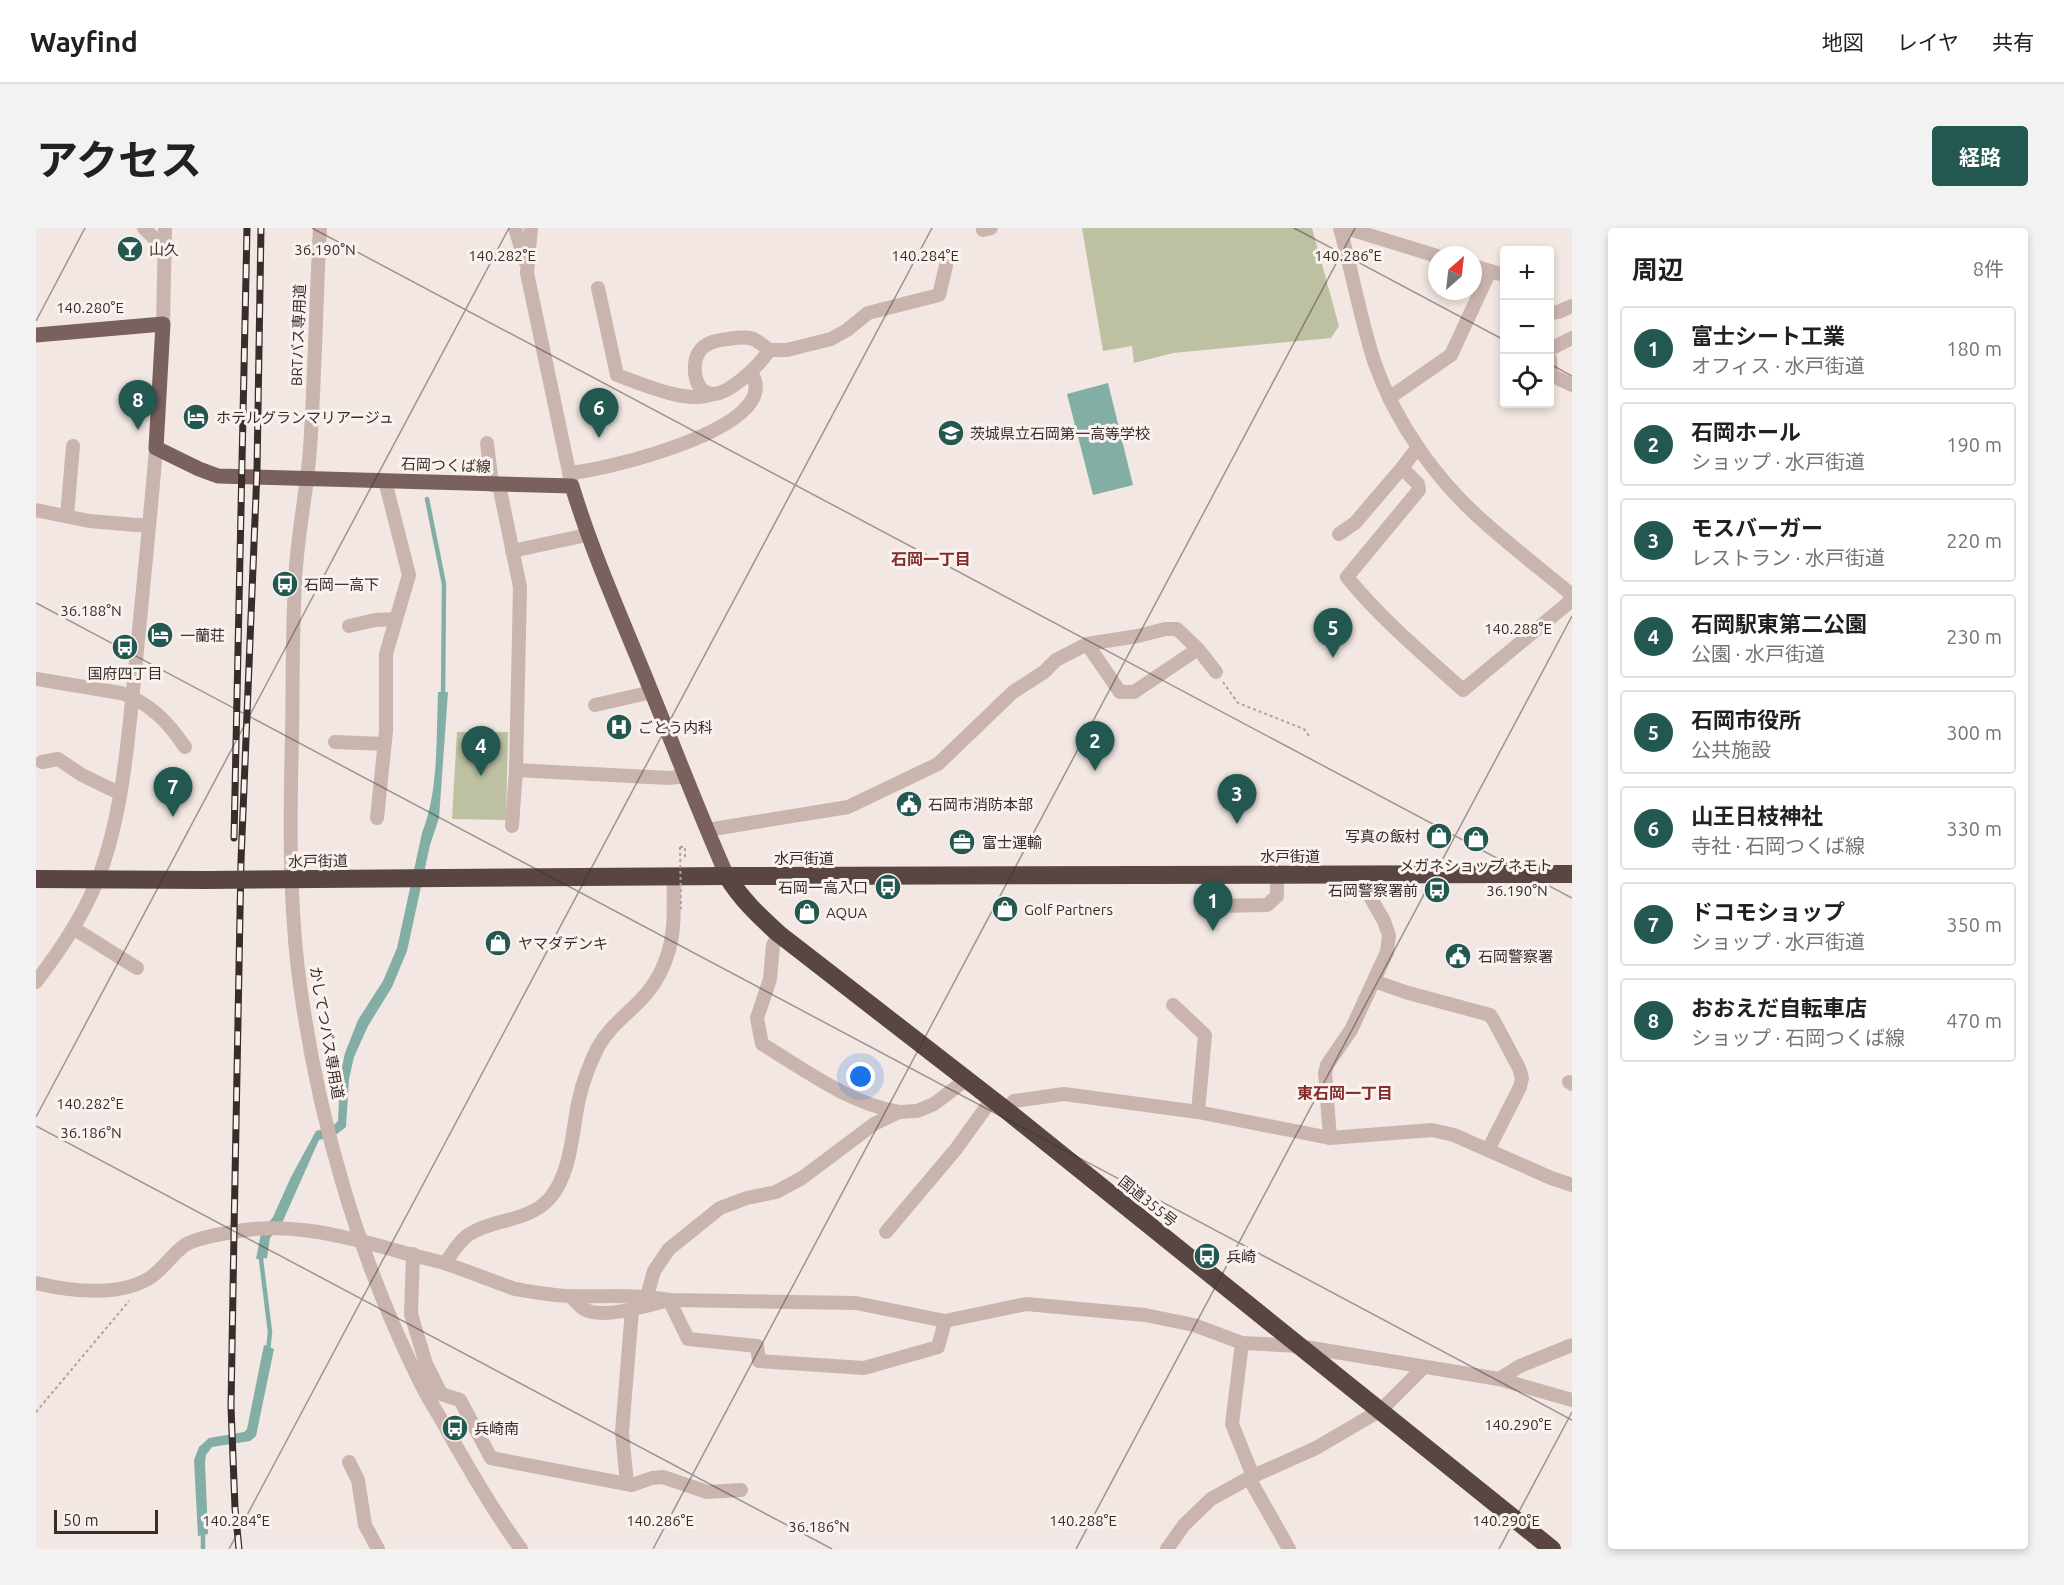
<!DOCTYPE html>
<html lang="ja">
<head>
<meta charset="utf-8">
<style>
	:root { --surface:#fff; --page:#f2f2f2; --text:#202124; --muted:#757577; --line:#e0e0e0; --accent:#235851 }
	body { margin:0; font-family:Ubuntu,"Noto Sans JP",sans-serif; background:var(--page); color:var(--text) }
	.controls { position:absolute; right:18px; top:18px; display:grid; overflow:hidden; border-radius:6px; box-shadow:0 3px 9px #0003 }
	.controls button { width:54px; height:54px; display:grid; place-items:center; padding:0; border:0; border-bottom:2px solid var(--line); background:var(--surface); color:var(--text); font:30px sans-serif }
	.compass { position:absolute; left:1392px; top:18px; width:54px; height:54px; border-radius:50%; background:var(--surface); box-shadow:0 3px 9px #0003; rotate:28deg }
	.scale { position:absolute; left:18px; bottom:15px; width:104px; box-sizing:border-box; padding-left:6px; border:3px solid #392d2c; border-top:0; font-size:16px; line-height:21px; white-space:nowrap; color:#392d2c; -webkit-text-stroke:4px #faf2ee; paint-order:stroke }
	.you { position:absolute; left:825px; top:849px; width:21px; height:21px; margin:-15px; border:4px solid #fff; border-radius:50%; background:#1a73e8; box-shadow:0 0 0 9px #1a73e833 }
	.badge { display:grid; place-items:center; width:39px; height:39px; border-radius:50%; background:var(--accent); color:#fff; font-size:20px; font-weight:700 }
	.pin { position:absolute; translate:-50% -50px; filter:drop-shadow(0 2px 3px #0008) }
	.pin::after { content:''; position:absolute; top:32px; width:21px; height:18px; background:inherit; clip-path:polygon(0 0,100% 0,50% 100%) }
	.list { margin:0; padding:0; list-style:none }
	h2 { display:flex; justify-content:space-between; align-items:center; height:78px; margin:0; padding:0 24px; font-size:26px }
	h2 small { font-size:20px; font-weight:400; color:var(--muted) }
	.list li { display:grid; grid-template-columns:39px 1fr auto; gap:18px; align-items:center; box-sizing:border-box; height:84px; margin:0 12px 12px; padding:0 12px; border:2px solid var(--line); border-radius:6px }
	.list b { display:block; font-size:22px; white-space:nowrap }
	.list p { margin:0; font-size:20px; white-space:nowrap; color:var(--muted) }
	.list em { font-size:20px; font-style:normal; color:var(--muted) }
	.icon { flex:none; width:33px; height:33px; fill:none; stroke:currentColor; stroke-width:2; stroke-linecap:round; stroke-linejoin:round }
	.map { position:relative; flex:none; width:1536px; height:1321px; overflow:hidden; border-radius:6px }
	header { display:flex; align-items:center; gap:36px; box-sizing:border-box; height:84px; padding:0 30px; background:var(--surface); border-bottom:2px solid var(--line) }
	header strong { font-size:28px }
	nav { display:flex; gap:33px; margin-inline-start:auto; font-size:21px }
	.intro { display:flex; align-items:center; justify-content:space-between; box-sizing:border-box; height:144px; padding:0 36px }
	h1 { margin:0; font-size:42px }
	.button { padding:15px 27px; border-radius:6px; background:var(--accent); color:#fff; font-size:21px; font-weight:700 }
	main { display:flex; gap:36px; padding:0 36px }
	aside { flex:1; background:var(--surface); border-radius:6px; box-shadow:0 3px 9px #0003 }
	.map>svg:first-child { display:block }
	.green { fill:#bdc1a2 }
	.water { fill:#82aea6 }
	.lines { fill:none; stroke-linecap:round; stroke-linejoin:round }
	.stream { stroke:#82aea6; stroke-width:4.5 }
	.path { stroke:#b69f98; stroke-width:2; stroke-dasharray:3 3; stroke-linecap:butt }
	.minor { stroke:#cab5ae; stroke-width:14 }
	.major { stroke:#7a615e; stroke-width:15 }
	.highway { stroke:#594643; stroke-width:18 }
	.rail-casing { stroke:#392d2c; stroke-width:7 }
	.rail { stroke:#faf2ee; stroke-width:4.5; stroke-dasharray:14; stroke-linecap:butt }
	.path-bridge { stroke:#b69f98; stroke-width:2; stroke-dasharray:3 3; stroke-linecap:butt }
	.highway-bridge { stroke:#594643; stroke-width:18 }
	.ticks { fill:none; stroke:#392d2c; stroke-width:1.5; stroke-opacity:0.45 }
	.labels { text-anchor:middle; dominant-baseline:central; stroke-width:6; stroke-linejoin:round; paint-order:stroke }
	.poi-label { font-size:15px; fill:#392d2c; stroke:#faf2ee; text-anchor:start }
	.street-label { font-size:15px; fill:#392d2c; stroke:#faf2ee }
	.neighbourhood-label { font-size:16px; font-weight:bold; fill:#832c2a; stroke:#faf2ee }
	.ticks-label { font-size:15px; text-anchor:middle; fill:#392d2c; stroke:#faf2ee; stroke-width:6; stroke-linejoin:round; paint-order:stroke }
</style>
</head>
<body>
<header>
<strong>Wayfind</strong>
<nav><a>地図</a><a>レイヤ</a><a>共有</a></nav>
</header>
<div class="intro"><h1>アクセス</h1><a class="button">経路</a></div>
<main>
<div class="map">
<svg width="1536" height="1321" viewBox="0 0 1536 1321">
	<rect width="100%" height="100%" fill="#f2e7e2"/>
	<g class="green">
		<polygon points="1046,0 1276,0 1303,98 1295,110 1137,125 1098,135 1096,118 1067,123"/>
		<polygon points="421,504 472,504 470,592 416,591"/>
	</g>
	<g class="water">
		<polygon points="1072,155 1097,257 1057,267 1031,166"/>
		<path d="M402,464H412L403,590L394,617L371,723L356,759L332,798L318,829L313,851L310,899L298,908L283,912L246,995L234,1010L231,1030L220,1031L225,1005L237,989L255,949L280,903L296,899L302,893L304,848L309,825L322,792L347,753L361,720L386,605C403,562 400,510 402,464Z"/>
		<polygon points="228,1117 238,1121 220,1208 214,1213 176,1219 170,1227 169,1235 172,1306 162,1308 158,1232 163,1219 173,1210 208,1204 211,1201"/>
	</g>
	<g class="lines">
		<g class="stream">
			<polyline points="391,271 408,356 407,471"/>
			<polyline points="227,1024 225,1031 234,1104 232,1123"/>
			<polyline points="167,1303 167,1321"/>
		</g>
		<g class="path">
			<polyline points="1187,454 1202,475 1268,501 1273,508"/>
			<polyline points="644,619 649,619 649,630"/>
			<polyline points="0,1184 93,1073"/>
		</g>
		<g class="minor">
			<polyline points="108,0 129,21"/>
			<path d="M284,0C280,73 279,147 274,220C271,266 260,311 259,357C256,407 257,458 256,508C254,586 253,665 262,742C280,885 321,1028 385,1156C393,1173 404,1188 412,1204C435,1244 458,1284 485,1321"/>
			<polyline points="479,0 489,33"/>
			<polyline points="495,0 491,45 536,258"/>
			<path d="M1304,0C1316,44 1324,89 1338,133C1359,194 1400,252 1448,294C1476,319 1507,343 1536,367"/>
			<polyline points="1310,0 1401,28"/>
			<polyline points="947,2 955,0"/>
			<polyline points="1437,38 1468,47"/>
			<path d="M562,60L581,147C606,156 653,177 677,166"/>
			<polyline points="1514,85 1522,84 1536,78"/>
			<polyline points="127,96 129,0"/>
			<polyline points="1514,121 1536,110"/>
			<path d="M733,122C717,108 713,108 692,111C682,112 669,114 663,124C655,136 658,165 676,166C693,167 725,136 733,122H751L795,111L811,102L832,85L903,67L910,38"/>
			<polyline points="1514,131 1515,147 1536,157"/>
			<polyline points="1353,170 1415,127 1454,43"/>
			<polyline points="451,215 456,257"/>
			<path d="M1382,219L1366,240L1382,256L1383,262L1311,349C1345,391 1387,426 1427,462L1530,377L1536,369"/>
			<path d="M533,245C566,243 752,199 715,145"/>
			<polyline points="463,257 484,359 480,542 476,598"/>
			<polyline points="0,282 53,293 113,298"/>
			<polyline points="31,288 37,218"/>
			<polyline points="1303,306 1319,295 1366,240"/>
			<polyline points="476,323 551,307"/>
			<polyline points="313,398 339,392 360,391"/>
			<polyline points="1051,416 1102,408 1129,401 1141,401 1162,421"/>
			<path d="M0,451L85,465C114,475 132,494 149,519"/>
			<polyline points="559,477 616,464"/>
			<polyline points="299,514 348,516"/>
			<polyline points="6,534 22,531 46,547 83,565"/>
			<polyline points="480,542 633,550 649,548"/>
			<polyline points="341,590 350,503 350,426 373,347 349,253"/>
			<polyline points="671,602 812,579 902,536 977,464 1008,444 1020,432 1051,416 1084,464 1098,464 1162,421 1180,444"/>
			<polyline points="1182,646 1182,678 1231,677 1241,668 1241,646"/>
			<polyline points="37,700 101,740"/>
			<path d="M743,706L737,717L734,751L721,790L726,816C769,842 812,875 863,884"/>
			<polyline points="1338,753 1369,764 1454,787 1458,793 1483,840 1486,850 1484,859 1452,922"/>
			<path d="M0,754C25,721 48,687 63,648C87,584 92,511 99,443C106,369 114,295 120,220"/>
			<polyline points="1137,777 1169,807 1162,884"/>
			<polyline points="1533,854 1536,856"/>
			<polyline points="970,882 978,873 1028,866 1162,884 1294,910 1396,902 1418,907 1515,950 1536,957"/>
			<polyline points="1294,910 1289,845 1291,837 1315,802 1351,724 1353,707 1348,693 1332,665 1330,645"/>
			<polyline points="850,1004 920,921 956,871"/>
			<polyline points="377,1026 375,1086 390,1136 405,1166 424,1172 455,1230 596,1257 616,1250 627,1249 671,1264 705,1262"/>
			<path d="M409,1035C416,1026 422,1014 432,1007C457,990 492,995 514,970C536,944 536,902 543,871C547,853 554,835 562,819C574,797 595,784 611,765C620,754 628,739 632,725C640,701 637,673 638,648"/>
			<path d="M0,1055C34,1063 80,1069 112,1051C126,1043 135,1027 149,1017C158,1011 185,1006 197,1004C252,993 309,1008 362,1023C378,1028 395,1031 411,1036C434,1044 456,1053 479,1061C497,1064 517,1068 535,1068C568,1069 600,1066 633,1072L820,1075L909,1093L990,1076L1109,1087L1158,1097L1206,1115L1263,1118L1463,1151L1536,1172"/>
			<path d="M534,1068C539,1072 543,1078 548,1081C566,1092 614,1077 633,1072L652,1111L721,1118L723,1133L828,1140L902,1119L909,1093"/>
			<polyline points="611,1068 618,1043 633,1021 684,980 711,970 740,964 766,950 838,896 863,884 881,883 898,876 931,851"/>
			<polyline points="1206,1115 1196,1196 1217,1248"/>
			<polyline points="1463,1151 1484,1138 1536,1117"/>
			<polyline points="313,1234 322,1252 329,1297 342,1321"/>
			<polyline points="1213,1250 1253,1321"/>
			<polyline points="591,1256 586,1204 596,1082"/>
			<polyline points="1131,1321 1148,1297 1175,1271 1213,1250 1280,1220 1345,1182 1388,1139"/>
		</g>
		<path class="major" d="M0,107L127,96L120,220L163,241L182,248L536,258C557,327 586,391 613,458C639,521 663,585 691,648"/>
		<g class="highway">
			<path d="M691,648C705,671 723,688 743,706L970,882L1516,1321"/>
			<polyline points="0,651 171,652"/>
			<polyline points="281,651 691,648 1536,646"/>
		</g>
		<defs>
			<g id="rail">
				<polyline points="198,610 211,0"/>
				<polyline points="203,1321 199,1280 195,1179 198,1004 205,633 221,242 225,0"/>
			</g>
		</defs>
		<use href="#rail" class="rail-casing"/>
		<use href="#rail" class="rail"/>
		<polyline class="path-bridge" points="644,619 645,681"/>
		<polyline class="highway-bridge" points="171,652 281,651"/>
	</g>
	<path class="ticks" d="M276,0L1536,670M1258,0L1468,112M0,93L49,0M1514,136L1536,148M0,375L1536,1192M0,889L473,0M0,898L796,1321M193,1321L896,0M617,1321L1319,0M1040,1321L1536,388M1463,1321L1536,1184"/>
	<defs>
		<symbol id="bar-disc" viewBox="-11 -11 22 22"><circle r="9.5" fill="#235851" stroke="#faf2ee"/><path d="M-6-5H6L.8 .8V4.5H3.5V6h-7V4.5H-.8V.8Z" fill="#fff"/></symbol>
		<symbol id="hotel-disc" viewBox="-11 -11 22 22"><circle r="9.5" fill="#235851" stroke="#faf2ee"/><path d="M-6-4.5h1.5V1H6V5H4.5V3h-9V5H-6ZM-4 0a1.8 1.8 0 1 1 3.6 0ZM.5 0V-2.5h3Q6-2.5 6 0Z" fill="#fff"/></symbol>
		<symbol id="school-disc" viewBox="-11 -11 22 22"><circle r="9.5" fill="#235851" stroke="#faf2ee"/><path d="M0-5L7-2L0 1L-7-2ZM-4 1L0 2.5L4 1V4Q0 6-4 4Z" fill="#fff"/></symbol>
		<symbol id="bus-disc" viewBox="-11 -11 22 22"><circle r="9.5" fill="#235851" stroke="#faf2ee"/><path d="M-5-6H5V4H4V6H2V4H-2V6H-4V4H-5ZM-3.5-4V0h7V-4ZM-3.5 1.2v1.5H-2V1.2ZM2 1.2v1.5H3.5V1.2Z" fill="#fff"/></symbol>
		<symbol id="hospital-disc" viewBox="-11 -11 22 22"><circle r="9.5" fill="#235851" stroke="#faf2ee"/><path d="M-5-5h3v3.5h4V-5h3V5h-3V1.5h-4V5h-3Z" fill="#fff"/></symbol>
		<symbol id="civic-disc" viewBox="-11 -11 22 22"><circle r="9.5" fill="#235851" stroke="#faf2ee"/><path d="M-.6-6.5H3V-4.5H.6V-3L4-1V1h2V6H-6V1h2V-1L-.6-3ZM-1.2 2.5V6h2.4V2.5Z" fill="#fff"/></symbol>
		<symbol id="shop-disc" viewBox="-11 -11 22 22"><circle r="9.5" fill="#235851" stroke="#faf2ee"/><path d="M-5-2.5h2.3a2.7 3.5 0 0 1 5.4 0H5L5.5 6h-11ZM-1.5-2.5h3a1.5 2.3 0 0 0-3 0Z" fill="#fff"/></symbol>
		<symbol id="office-disc" viewBox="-11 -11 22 22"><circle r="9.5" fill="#235851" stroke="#faf2ee"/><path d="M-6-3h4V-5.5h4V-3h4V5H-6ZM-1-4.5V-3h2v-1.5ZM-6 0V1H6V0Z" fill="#fff"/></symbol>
	</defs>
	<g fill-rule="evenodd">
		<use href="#bar-disc" x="79" y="6" width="30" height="30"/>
		<use href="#hotel-disc" x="145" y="174" width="30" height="30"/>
		<use href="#school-disc" x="900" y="190" width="30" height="30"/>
		<use href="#bus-disc" x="234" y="341" width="30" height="30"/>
		<use href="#hotel-disc" x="109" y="392" width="30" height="30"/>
		<use href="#bus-disc" x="74" y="404" width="30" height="30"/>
		<use href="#hospital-disc" x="568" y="484" width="30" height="30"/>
		<use href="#civic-disc" x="858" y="561" width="30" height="30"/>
		<use href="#shop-disc" x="1388" y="593" width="30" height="30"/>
		<use href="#shop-disc" x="1425" y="596" width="30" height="30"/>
		<use href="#office-disc" x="911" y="599" width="30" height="30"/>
		<use href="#bus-disc" x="837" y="644" width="30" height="30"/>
		<use href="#bus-disc" x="1386" y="647" width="30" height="30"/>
		<use href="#shop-disc" x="954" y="666" width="30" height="30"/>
		<use href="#shop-disc" x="756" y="669" width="30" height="30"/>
		<use href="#shop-disc" x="447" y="700" width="30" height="30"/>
		<use href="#civic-disc" x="1407" y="713" width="30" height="30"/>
		<use href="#bus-disc" x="1156" y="1013" width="30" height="30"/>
		<use href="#bus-disc" x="404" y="1185" width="30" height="30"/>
	</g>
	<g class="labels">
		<g class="poi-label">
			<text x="113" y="21">山久</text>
			<text x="180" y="189">ホテルグランマリアージュ</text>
			<text x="934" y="205">茨城県立石岡第一高等学校</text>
			<text x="268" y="356">石岡一高下</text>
			<text x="144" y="407">一蘭荘</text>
			<text x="89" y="445" text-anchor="middle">国府四丁目</text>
			<text x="602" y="499">ごとう内科</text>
			<text x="892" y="576">石岡市消防本部</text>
			<text x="1384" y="608" text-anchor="end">写真の飯村</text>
			<text x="946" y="614">富士運輸</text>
			<text x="1440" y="637" text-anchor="middle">メガネショップ ネモト</text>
			<text x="832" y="659" text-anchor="end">石岡一高入口</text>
			<text x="1382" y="662" text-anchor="end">石岡警察署前</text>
			<text x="988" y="681">Golf Partners</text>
			<text x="790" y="684">AQUA</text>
			<text x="482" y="715">ヤマダデンキ</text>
			<text x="1442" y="728">石岡警察署</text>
			<text x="1190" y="1028">兵崎</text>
			<text x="438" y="1200">兵崎南</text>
		</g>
		<g class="street-label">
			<text transform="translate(262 107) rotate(-88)">BRTバス専用道</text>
			<text transform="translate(410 237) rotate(2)">石岡つくば線</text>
			<text x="1254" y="628">水戸街道</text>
			<text x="768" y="630">水戸街道</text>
			<text transform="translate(282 633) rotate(-1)">水戸街道</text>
			<text transform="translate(291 805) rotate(80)">かしてつバス専用道</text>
			<text transform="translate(1112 973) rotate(39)">国道355号</text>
		</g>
		<g class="neighbourhood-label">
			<text x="895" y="331">石岡一丁目</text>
			<text x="1309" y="865">東石岡一丁目</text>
		</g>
	</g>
	<g class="ticks-label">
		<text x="289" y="27">36.190°N</text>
		<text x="466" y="33">140.282°E</text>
		<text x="889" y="33">140.284°E</text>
		<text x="1312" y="33">140.286°E</text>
		<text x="54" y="85">140.280°E</text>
		<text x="55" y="388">36.188°N</text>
		<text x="1482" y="406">140.288°E</text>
		<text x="1481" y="668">36.190°N</text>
		<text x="54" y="881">140.282°E</text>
		<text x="55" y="910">36.186°N</text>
		<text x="1482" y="1202">140.290°E</text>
		<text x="200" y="1298">140.284°E</text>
		<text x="624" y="1298">140.286°E</text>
		<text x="1047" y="1298">140.288°E</text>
		<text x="1470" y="1298">140.290°E</text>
		<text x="783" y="1304">36.186°N</text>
	</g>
</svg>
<div class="controls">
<button>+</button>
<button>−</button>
<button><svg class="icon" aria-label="locate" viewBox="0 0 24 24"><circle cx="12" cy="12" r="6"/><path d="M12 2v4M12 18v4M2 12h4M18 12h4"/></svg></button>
</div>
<svg class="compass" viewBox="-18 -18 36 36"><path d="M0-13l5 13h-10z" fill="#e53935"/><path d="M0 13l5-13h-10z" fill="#757577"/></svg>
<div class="scale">50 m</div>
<div class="you"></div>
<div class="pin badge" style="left:1177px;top:703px">1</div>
<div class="pin badge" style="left:1059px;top:543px">2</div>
<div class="pin badge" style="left:1201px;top:596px">3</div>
<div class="pin badge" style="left:445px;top:548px">4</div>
<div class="pin badge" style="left:1297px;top:430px">5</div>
<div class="pin badge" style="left:563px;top:210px">6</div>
<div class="pin badge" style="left:137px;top:589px">7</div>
<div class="pin badge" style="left:102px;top:202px">8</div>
</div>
<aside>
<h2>周辺<small>8件</small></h2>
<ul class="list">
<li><span class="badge">1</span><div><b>富士シート工業</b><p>オフィス · 水戸街道</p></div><em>180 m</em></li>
<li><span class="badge">2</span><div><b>石岡ホール</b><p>ショップ · 水戸街道</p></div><em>190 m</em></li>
<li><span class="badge">3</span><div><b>モスバーガー</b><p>レストラン · 水戸街道</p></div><em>220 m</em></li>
<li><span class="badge">4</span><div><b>石岡駅東第二公園</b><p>公園 · 水戸街道</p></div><em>230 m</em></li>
<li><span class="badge">5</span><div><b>石岡市役所</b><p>公共施設</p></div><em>300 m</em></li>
<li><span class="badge">6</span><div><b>山王日枝神社</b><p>寺社 · 石岡つくば線</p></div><em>330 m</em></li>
<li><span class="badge">7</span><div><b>ドコモショップ</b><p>ショップ · 水戸街道</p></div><em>350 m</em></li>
<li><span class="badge">8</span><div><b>おおえだ自転車店</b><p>ショップ · 石岡つくば線</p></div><em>470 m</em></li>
</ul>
</aside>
</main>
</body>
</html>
